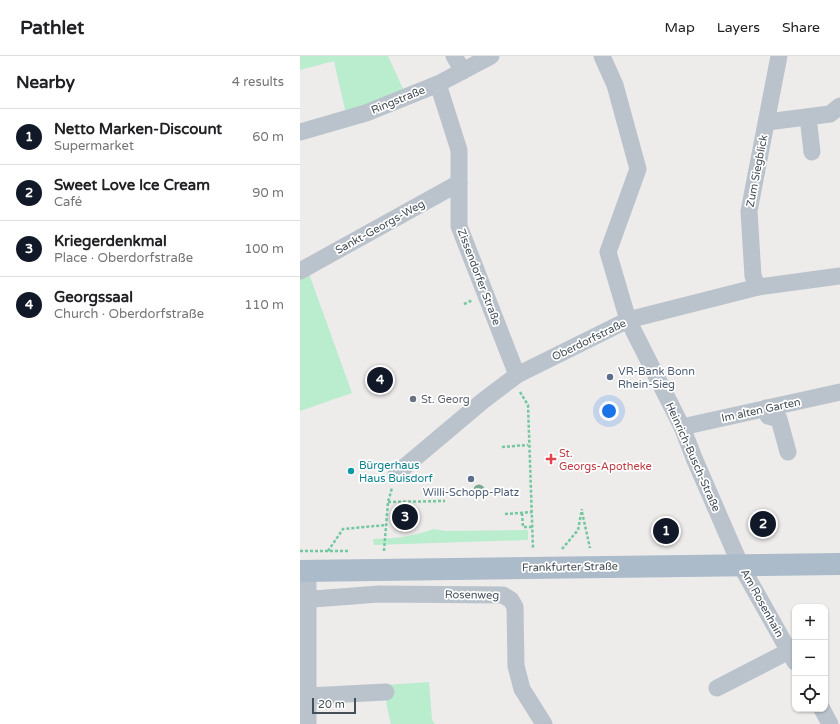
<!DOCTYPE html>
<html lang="en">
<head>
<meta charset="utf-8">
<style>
	:root { --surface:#fff; --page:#f6f6f6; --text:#202124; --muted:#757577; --line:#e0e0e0; --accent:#111827 }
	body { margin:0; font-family:"Varela Round",sans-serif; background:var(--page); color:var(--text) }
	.controls { position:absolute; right:12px; bottom:12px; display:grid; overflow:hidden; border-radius:8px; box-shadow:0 1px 3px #0004 }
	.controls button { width:36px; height:36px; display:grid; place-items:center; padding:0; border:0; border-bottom:1px solid var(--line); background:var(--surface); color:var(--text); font:20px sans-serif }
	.scale { position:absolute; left:12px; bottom:10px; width:44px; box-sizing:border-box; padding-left:4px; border:2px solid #454f58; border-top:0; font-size:11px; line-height:14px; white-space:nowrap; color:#454f58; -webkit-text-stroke:3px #fff; paint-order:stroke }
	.you { position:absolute; left:309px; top:355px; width:14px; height:14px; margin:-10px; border:3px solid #fff; border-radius:50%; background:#1a73e8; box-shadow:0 0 0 6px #1a73e833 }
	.badge { display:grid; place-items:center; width:26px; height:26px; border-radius:50%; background:var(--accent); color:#fff; font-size:13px; font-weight:700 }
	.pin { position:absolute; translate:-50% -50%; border:2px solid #fff; box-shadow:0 1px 4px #0006 }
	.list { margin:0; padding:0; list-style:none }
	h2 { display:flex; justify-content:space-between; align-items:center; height:52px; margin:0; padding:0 16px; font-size:17px }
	h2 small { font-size:13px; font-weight:400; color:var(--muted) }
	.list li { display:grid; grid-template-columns:26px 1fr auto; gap:12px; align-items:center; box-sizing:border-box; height:56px; padding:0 16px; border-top:1px solid var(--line) }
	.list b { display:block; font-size:15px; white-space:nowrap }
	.list p { margin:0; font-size:13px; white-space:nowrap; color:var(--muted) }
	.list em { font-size:13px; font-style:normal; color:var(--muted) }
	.icon { flex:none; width:22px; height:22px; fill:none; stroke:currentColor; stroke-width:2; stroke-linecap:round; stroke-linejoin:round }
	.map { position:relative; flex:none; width:540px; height:668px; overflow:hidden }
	header { display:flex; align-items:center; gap:24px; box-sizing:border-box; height:56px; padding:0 20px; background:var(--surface); border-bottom:1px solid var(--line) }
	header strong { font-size:19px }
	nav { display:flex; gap:22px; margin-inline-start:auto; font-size:14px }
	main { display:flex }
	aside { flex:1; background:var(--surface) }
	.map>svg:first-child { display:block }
	.green { fill:#baecce }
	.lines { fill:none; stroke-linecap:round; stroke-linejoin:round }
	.path { stroke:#74c89f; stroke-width:2.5; stroke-dasharray:3 2; stroke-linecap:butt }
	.minor { stroke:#bac3cb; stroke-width:17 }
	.major { stroke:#abbbca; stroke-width:22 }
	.tree { fill:#79aa91 }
	.service-dot { fill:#5c6f8a; stroke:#fff; stroke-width:1.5 }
	.worship-dot { fill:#6b7280; stroke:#fff; stroke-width:1.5 }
	.health-dot { fill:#e0444e; stroke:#fff; stroke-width:1.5 }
	.culture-dot { fill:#0f9aa8; stroke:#fff; stroke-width:1.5 }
	.labels { text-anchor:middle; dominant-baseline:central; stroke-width:3.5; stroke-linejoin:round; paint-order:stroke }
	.street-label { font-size:11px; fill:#454f58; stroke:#fff }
	.service-label { font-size:11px; fill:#4e5e75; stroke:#fff; text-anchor:start }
	.worship-label { font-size:11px; fill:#5b616d; stroke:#fff; text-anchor:start }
	.health-label { font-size:11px; fill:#be3a42; stroke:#fff; text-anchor:start }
	.culture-label { font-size:11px; fill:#0d838f; stroke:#fff; text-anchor:start }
</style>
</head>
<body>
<header>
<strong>Pathlet</strong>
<nav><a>Map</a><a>Layers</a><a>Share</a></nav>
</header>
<main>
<aside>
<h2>Nearby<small>4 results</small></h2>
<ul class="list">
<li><span class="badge">1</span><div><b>Netto Marken-Discount</b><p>Supermarket</p></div><em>60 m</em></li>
<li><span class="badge">2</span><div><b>Sweet Love Ice Cream</b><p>Café</p></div><em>90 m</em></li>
<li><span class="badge">3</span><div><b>Kriegerdenkmal</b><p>Place · Oberdorfstraße</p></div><em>100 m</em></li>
<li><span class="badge">4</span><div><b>Georgssaal</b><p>Church · Oberdorfstraße</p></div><em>110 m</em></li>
</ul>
</aside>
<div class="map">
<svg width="540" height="668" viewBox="0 0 540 668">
	<rect width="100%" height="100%" fill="#eeebeb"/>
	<g class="green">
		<polygon points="0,0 88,0 105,37 46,58 34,5 0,14"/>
		<polygon points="8,215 52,337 0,355 0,220"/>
		<path d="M134,473L146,475L228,474V484L74,489L73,483C94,483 114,480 134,473Z"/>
		<polygon points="129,626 132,664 135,668 91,668 87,651 85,629"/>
	</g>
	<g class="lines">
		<g class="path">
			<polyline points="164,248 173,244"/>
			<polyline points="220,336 228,349 233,493"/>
			<polyline points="202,391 228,389"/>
			<polyline points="88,446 145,445"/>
			<polyline points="282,456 290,492"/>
			<polyline points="222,457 223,471 232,471"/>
			<polyline points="205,458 232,456"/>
			<polyline points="262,493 278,474 282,453"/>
			<polyline points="0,495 50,495"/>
			<polyline points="28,495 43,473 86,469"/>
			<polyline points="84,495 88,446 92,432"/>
		</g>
		<g class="minor">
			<polyline points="154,0 163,15"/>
			<polyline points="302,0 315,29 338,113 308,196 328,264 382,371 394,402 440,508 495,606"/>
			<polyline points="138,28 159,94 159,170 217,319"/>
			<polyline points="508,61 512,96"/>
			<polyline points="467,66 530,58 540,50"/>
			<polyline points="0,76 66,57 138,28 191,0"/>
			<polyline points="0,215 159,127"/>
			<polyline points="458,231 453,220 449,155 479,0"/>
			<polyline points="466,352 468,360 479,363 488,396"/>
			<polyline points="382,371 540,336"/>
			<polyline points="96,418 184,344 217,319 328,264 458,231 540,220"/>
			<polyline points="8,515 8,668"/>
			<polyline points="0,544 79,538 203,539 211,544 215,551 216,610 222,633 244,668"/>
			<polyline points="417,632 489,595"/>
			<polyline points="8,640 86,636"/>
			<polyline points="522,653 530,668"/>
		</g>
		<polyline class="major" points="0,515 540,508"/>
	</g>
	<circle class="tree" cx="179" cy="434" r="5.5"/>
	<g class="service-dot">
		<circle cx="310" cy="321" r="4"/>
		<circle cx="171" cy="423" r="4"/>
	</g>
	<circle class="worship-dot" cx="113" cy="343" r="4"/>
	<path class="health-dot" d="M249 397h4v4h4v4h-4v4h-4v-4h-4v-4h4z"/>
	<circle class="culture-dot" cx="51" cy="415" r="4"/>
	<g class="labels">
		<g class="street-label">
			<text transform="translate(98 44) rotate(-22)">Ringstraße</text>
			<text transform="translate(457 115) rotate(-79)">Zum Siegblick</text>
			<text transform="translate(80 171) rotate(-29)">Sankt-Georgs-Weg</text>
			<text transform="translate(179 221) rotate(69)">Zissendorfer Straße</text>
			<text transform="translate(289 284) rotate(-26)">Oberdorfstraße</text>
			<text transform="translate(461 354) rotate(-12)">Im alten Garten</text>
			<text transform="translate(393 401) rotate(66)">Heinrich-Busch-Straße</text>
			<text transform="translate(270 511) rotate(-1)">Frankfurter Straße</text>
			<text transform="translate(172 539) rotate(1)">Rosenweg</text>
			<text transform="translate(462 547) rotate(61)">Am Rosenhain</text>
		</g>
		<g class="service-label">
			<text x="318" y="315">VR-Bank Bonn<tspan x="318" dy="13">Rhein-Sieg</tspan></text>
			<text x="171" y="436" text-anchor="middle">Willi-Schopp-Platz</text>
		</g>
		<g class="worship-label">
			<text x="121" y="343">St. Georg</text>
		</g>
		<g class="health-label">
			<text x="259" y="397">St.<tspan x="259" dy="13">Georgs-Apotheke</tspan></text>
		</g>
		<g class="culture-label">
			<text x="59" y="409">Bürgerhaus<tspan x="59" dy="13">Haus Buisdorf</tspan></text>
		</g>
	</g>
</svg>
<div class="controls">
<button>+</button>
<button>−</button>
<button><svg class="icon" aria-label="locate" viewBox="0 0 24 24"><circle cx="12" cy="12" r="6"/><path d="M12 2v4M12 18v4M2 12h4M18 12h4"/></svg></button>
</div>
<div class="scale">20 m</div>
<div class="you"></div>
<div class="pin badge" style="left:366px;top:475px">1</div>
<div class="pin badge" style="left:463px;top:468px">2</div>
<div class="pin badge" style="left:105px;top:461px">3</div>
<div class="pin badge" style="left:80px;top:324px">4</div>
</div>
</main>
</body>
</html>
